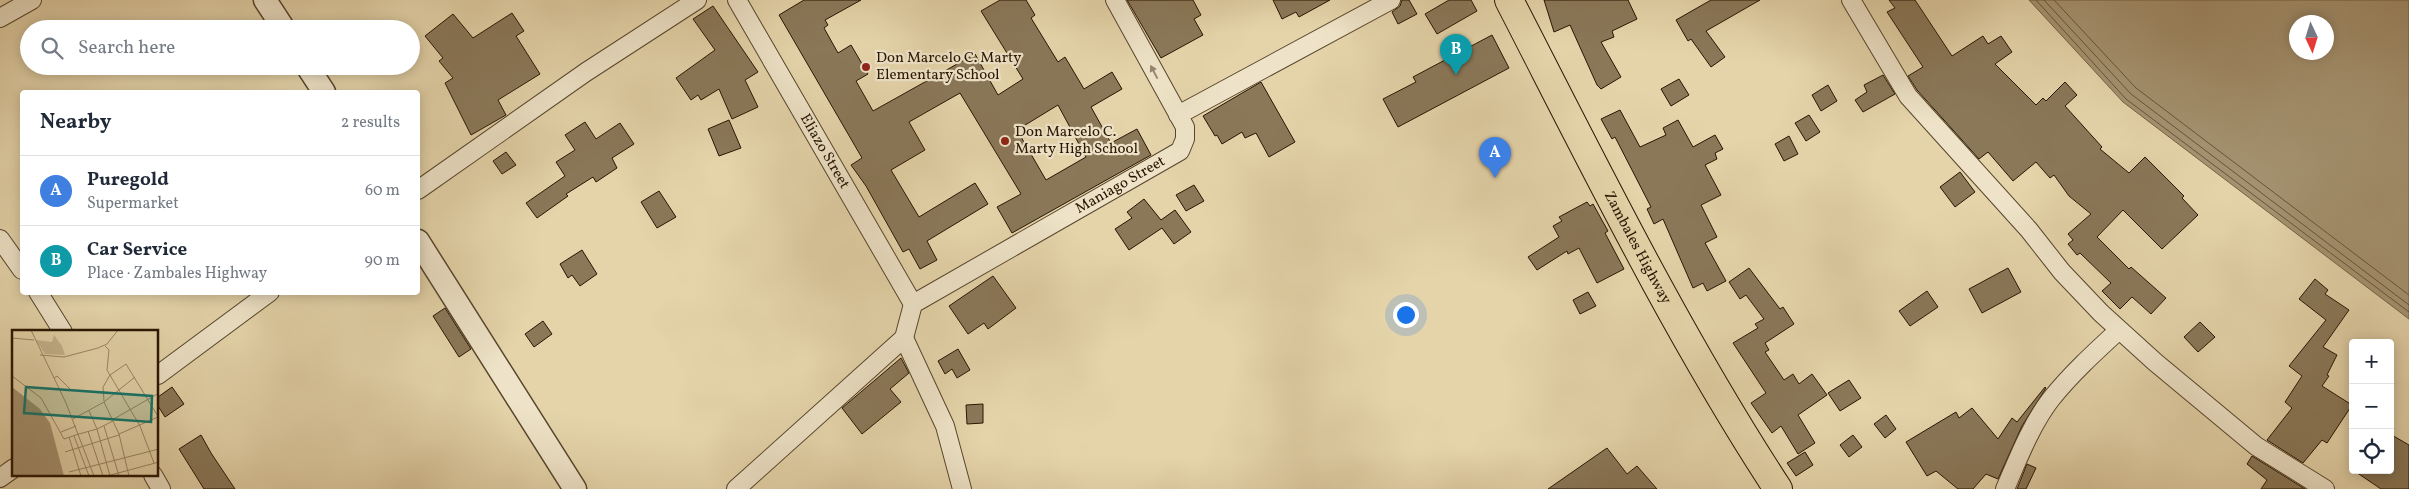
<!DOCTYPE html>
<html lang="en">
<head>
<meta charset="utf-8">
<style>
	:root { --surface:#fff; --page:#f2f2f3; --text:#1f2937; --muted:#747a83; --line:#e0e1e3; --accent:#2563eb }
	body { margin:0; font-family:Vollkorn,serif; background:var(--page); color:var(--text) }
	.controls { position:absolute; right:15px; bottom:15px; display:grid; overflow:hidden; border-radius:5px; box-shadow:0 2px 12px #0003 }
	.controls button { width:45px; height:45px; display:grid; place-items:center; padding:0; border:0; border-bottom:1px solid var(--line); background:var(--surface); color:var(--text); font:25px sans-serif }
	.compass { position:absolute; left:2289px; top:15px; width:45px; height:45px; border-radius:50%; background:var(--surface); box-shadow:0 2px 12px #0003; rotate:176deg }
	.you { position:absolute; left:1405px; top:314px; width:18px; height:18px; margin:-12px; border:4px solid #fff; border-radius:50%; background:#1a73e8; box-shadow:0 0 0 8px #1a73e833 }
	.badge { display:grid; place-items:center; width:32px; height:32px; border-radius:50%; background:var(--accent); color:#fff; font-size:16px; font-weight:700 }
	.pin { position:absolute; translate:-50% -41px; filter:drop-shadow(0 1px 2px #0008) }
	.pin::after { content:''; position:absolute; top:26px; width:18px; height:15px; background:inherit; clip-path:polygon(0 0,100% 0,50% 100%) }
	.list { margin:0; padding:0; list-style:none }
	h2 { display:flex; justify-content:space-between; align-items:center; height:65px; margin:0; padding:0 20px; font-size:21px }
	h2 small { font-size:16px; font-weight:400; color:var(--muted) }
	.list li { display:grid; grid-template-columns:32px 1fr auto; gap:15px; align-items:center; box-sizing:border-box; height:70px; padding:0 20px; border-top:1px solid var(--line) }
	.list b { display:block; font-size:19px; white-space:nowrap }
	.list p { margin:0; font-size:16px; white-space:nowrap; color:var(--muted) }
	.list em { font-size:16px; font-style:normal; color:var(--muted) }
	.icon { flex:none; width:28px; height:28px; fill:none; stroke:currentColor; stroke-width:2; stroke-linecap:round; stroke-linejoin:round }
	.map { position:relative; flex:none; width:2409px; height:489px; overflow:hidden }
	.search { position:absolute; background:var(--surface); box-shadow:0 2px 12px #0003; left:20px; top:20px; width:400px; height:55px; display:flex; align-items:center; gap:12px; box-sizing:border-box; padding:0 18px; border-radius:28px; color:var(--muted); font-size:19px }
	.panel { position:absolute; background:var(--surface); box-shadow:0 2px 12px #0003; left:20px; top:90px; width:400px; height:205px; border-radius:5px }
	.map>svg:first-child { display:block }
	.water { fill:#a59371; stroke:#736145; fill-rule:evenodd }
	.lines { fill:none; stroke-linecap:round; stroke-linejoin:round }
	.shore { stroke:#66543a; stroke-width:1 }
	.building { fill:#8a7859; stroke:#281502; fill-rule:evenodd }
	.minor-casing { stroke:#57452c; stroke-width:20 }
	.tertiary-casing { stroke:#57452c; stroke-width:25 }
	.primary-casing { stroke:#281502; stroke-width:30 }
	.minor { stroke:#eee3c8; stroke-width:18 }
	.tertiary { stroke:#eee3c8; stroke-width:22 }
	.primary { stroke:#e5d4aa; stroke-width:28 }
	.oneway { fill:#95866f }
	.poi-dot { fill:#8f2418; stroke:#eee3c8; stroke-width:2 }
	.labels { text-anchor:middle; dominant-baseline:central; stroke-width:4.5; stroke-linejoin:round; paint-order:stroke }
	.poi-label { font-size:15px; fill:#281502; stroke:#eee3c8; text-anchor:start }
	.street-label { font-size:15px; fill:#281502; stroke:#eee3c8 }
	.inset-road { fill:none; stroke:#998867; stroke-width:1 }
	.view { fill:#0f766e; fill-opacity:0.15; stroke:#0f766e; stroke-width:2.5 }
	.inset-edge { fill:none; stroke:#281502; stroke-width:2.5 }
</style>
</head>
<body>
<div class="map">
<svg width="2409" height="489" viewBox="0 0 2409 489">
	<rect width="100%" height="100%" fill="#e5d4aa"/>
	<filter id="stains"><feTurbulence type="fractalNoise" baseFrequency=".004" numOctaves="4"/><feColorMatrix values="0 0 0 0 .2 0 0 0 0 .09 0 0 0 0 .02 0 0 0 .5 -.17"/></filter>
	<radialGradient id="worn" r=".72"><stop offset=".6" stop-color="#630" stop-opacity="0"/><stop offset="1" stop-color="#630" stop-opacity=".3"/></radialGradient>
	<path class="water" d="M2029,0H2409V319L2123,102ZM2296,22H2326V52H2296Z"/>
	<g class="lines">
		<g class="shore">
			<polyline points="2036,0 2126,99 2409,312"/>
			<polyline points="2044,0 2131,94 2409,305"/>
			<polyline points="2054,0 2136,88 2409,295"/>
		</g>
	</g>
	<g class="building">
		<path d="M804,0H861L825,20L828,25L824,28L838,53L851,45L868,74L856,81L873,111L975,54L998,95L1023,79L981,11L1000,0H1026L1035,15L1031,18L1058,62L1065,57L1084,89L1112,72L1122,89L1091,107L1111,143L1137,129L1151,155L1012,233L997,207L1021,194L960,93L909,122L925,150L891,170L919,217L975,183L988,204L927,241L937,260L920,269L909,249L903,252L866,186L851,165L862,158L779,15ZM1058,105L1086,157L1046,180L1017,130Z"/>
		<polygon points="1127,0 1193,0 1201,15 1194,19 1203,35 1161,58"/>
		<polygon points="1273,0 1330,0 1299,17 1296,12 1282,19"/>
		<polygon points="1402,0 1409,0 1417,14 1398,24 1392,12 1400,6"/>
		<polygon points="1449,0 1471,0 1477,11 1437,34 1425,14"/>
		<polygon points="1544,0 1628,0 1637,19 1612,31 1614,37 1601,42 1621,77 1601,89 1597,85 1570,25 1554,32"/>
		<polygon points="1711,0 1760,0 1706,31 1725,57 1711,67 1691,39 1688,41 1676,20"/>
		<polygon points="1889,0 1915,0 1952,56 1983,36 1988,44 2001,36 2012,52 1995,64 2036,105 2043,98 2046,101 2065,82 2077,95 2065,106 2102,147 2100,149 2129,173 2145,157 2184,196 2182,198 2198,215 2162,249 2123,210 2097,237 2129,269 2131,267 2166,298 2151,314 2132,297 2120,309 2102,291 2111,283 2080,253 2077,255 2068,244 2073,240 2068,234 2091,214 2069,196 2054,175 2050,178 2036,162 2013,181 1988,152 1979,159 1917,90 1908,76 1923,67 1887,12 1895,8"/>
		<polygon points="713,6 758,72 745,80 758,107 732,119 719,89 701,100 698,95 691,100 676,78 715,50 693,19"/>
		<polygon points="512,13 524,31 516,36 540,74 498,100 506,115 471,135 445,83 453,78 439,61 443,58 425,36 453,14 473,38"/>
		<polygon points="1492,35 1509,68 1398,127 1383,99 1416,82 1413,77"/>
		<polygon points="1883,75 1895,94 1863,112 1855,100 1867,92 1864,85"/>
		<polygon points="1679,79 1689,95 1671,106 1661,89"/>
		<polygon points="1261,82 1295,142 1269,157 1256,133 1245,138 1242,132 1222,144 1217,135 1215,136 1203,116"/>
		<polygon points="1828,85 1837,101 1821,111 1812,95"/>
		<polygon points="1620,110 1640,147 1666,135 1663,128 1678,120 1693,147 1715,135 1723,149 1715,153 1717,159 1705,165 1721,195 1701,205 1717,237 1705,243 1726,281 1707,291 1703,283 1693,288 1663,219 1654,224 1647,209 1651,207 1615,137 1612,139 1601,119"/>
		<polygon points="1809,115 1820,132 1806,141 1795,123"/>
		<polygon points="729,120 741,148 719,156 708,129"/>
		<polygon points="585,122 596,139 620,123 634,144 612,158 617,168 596,182 593,177 566,194 568,196 537,218 526,203 565,176 556,162 575,150 565,135"/>
		<polygon points="1789,136 1798,154 1784,161 1775,144"/>
		<polygon points="506,152 516,165 502,174 493,161"/>
		<polygon points="1960,172 1975,192 1955,207 1940,187"/>
		<polygon points="1194,185 1204,201 1186,211 1176,195"/>
		<polygon points="659,191 676,217 657,228 641,202"/>
		<polygon points="1144,199 1161,220 1175,210 1191,232 1174,244 1162,228 1129,250 1115,229 1132,218 1127,212"/>
		<polygon points="1587,202 1590,206 1593,204 1608,231 1605,233 1624,269 1597,283 1579,248 1568,254 1567,251 1537,270 1528,257 1559,237 1553,226 1562,221 1559,217"/>
		<polygon points="582,250 597,274 580,286 572,275 568,278 560,264"/>
		<polygon points="1749,268 1780,309 1783,307 1794,324 1765,343 1769,350 1765,352 1784,380 1793,374 1799,384 1812,374 1827,395 1798,415 1815,443 1798,454 1781,426 1772,433 1751,403 1766,393 1733,343 1758,328 1755,324 1764,319 1746,295 1740,299 1729,282"/>
		<polygon points="2008,268 2021,292 1982,313 1969,289"/>
		<polygon points="993,276 1016,308 988,329 984,323 968,334 949,306"/>
		<polygon points="2315,279 2328,290 2325,294 2349,310 2323,347 2337,355 2327,375 2329,376 2322,386 2352,405 2327,443 2322,440 2303,463 2267,440 2292,408 2285,402 2302,376 2289,366 2326,320 2299,299"/>
		<polygon points="1927,291 1938,307 1910,326 1899,311"/>
		<polygon points="1588,292 1596,306 1580,314 1573,300"/>
		<polygon points="445,308 471,349 459,357 433,316"/>
		<polygon points="543,321 552,334 534,347 525,334"/>
		<polygon points="2200,322 2215,337 2198,352 2184,337"/>
		<polygon points="958,349 970,370 957,378 952,369 945,374 938,361"/>
		<polygon points="901,358 909,373 890,389 901,402 862,434 842,408"/>
		<polygon points="1849,380 1861,398 1840,411 1828,393"/>
		<polygon points="172,387 184,404 165,417 158,406 158,397"/>
		<polygon points="2045,387 2046,388 2022,426 1998,479 1986,474 1973,489 1958,489 1936,471 1927,476 1906,442 1956,412 1959,418 1972,408 1998,439 2012,418 2017,422"/>
		<polygon points="983,404 983,423 967,424 966,405"/>
		<polygon points="1886,415 1896,429 1885,438 1874,424"/>
		<polygon points="2390,434 2409,445 2409,489 2381,489 2353,470 2390,470"/>
		<polygon points="201,435 211,453 235,489 204,489 179,449"/>
		<polygon points="1853,435 1862,447 1849,457 1840,445"/>
		<polygon points="1607,448 1627,474 1637,466 1657,489 1548,489"/>
		<polygon points="1805,452 1813,465 1796,476 1787,463"/>
		<polygon points="2252,456 2305,489 2261,489 2267,480 2247,464"/>
		<polygon points="2027,464 2036,468 2026,489 2017,489"/>
	</g>
	<g class="lines">
		<defs>
			<g id="minor">
				<path id="s1" d="M737,0L913,304"/>
				<polyline points="1851,0 1908,96 2029,230 2062,272 2101,313 2155,362 2256,446 2325,489"/>
				<polyline points="0,18 32,0"/>
				<polyline points="1178,115 1391,0"/>
				<polyline points="418,190 586,72 697,0"/>
				<polyline points="0,239 22,270"/>
				<polyline points="38,292 63,332"/>
				<path id="s2" d="M913,304L1180,151L1185,139V127L1115,0"/>
				<polyline points="904,338 945,426 962,489"/>
				<polyline points="158,375 270,292"/>
				<polyline points="153,475 161,489"/>
				<polyline points="0,478 14,468"/>
				<polyline points="736,489 904,338 913,304"/>
				<path d="M2005,489C2018,459 2031,425 2051,399C2071,374 2095,352 2119,330"/>
			</g>
			<g id="tertiary">
				<polyline points="265,0 284,29"/>
				<polyline points="307,66 324,92"/>
				<polyline points="418,241 575,489"/>
			</g>
			<g id="primary">
				<path id="s3" d="M1509,0C1594,165 1676,333 1778,489"/>
			</g>
		</defs>
		<use href="#minor" class="minor-casing"/>
		<use href="#tertiary" class="tertiary-casing"/>
		<use href="#primary" class="primary-casing"/>
		<use href="#minor" class="minor"/>
		<use href="#tertiary" class="tertiary"/>
		<use href="#primary" class="primary"/>
	</g>
	<defs><path id="oneway-solid" d="M-6-.8H1V-3.2L6.5 0L1 3.2V.8H-6Z" transform="scale(1.25)"/></defs>
	<use class="oneway" href="#oneway-solid" transform="translate(1154 72) rotate(-118)"/>
	<g class="poi-dot">
		<circle cx="866" cy="67" r="5"/>
		<circle cx="1005" cy="141" r="5"/>
	</g>
	<g class="labels">
		<g class="poi-label">
			<text x="876" y="58">Don Marcelo C. Marty<tspan x="876" dy="17">Elementary School</tspan></text>
			<text x="1015" y="132">Don Marcelo C.<tspan x="1015" dy="17">Marty High School</tspan></text>
		</g>
		<g class="street-label">
			<text stroke="none"><textPath href="#s1" startOffset="175">Eliazo Street</textPath></text>
			<text stroke="none"><textPath href="#s2" startOffset="239">Maniago Street</textPath></text>
			<text stroke="none"><textPath href="#s3" startOffset="279">Zambales Highway</textPath></text>
		</g>
	</g>
	<g transform="translate(12 330)">
		<rect width="146" height="146" fill="#e5d4aa"/>
		<path d="M42,5L50,16L53,25L33,24L24,10L40,12Z" fill="#c5b48d"/>
		<path d="M0,57L28,79L38,93L52,146H0Z" fill="#a59371"/>
		<path class="inset-road" d="M19,0L54,73L82,146M0,8L22,10M93,16L97,20L95,40L128,96L142,133M28,25L52,27L86,18L95,14L106,0M0,46L29,68L52,109L67,104M42,48L45,46L59,60M92,71L91,57L98,45L114,34L147,88M92,72L107,104L117,146M77,81L85,99L101,91M61,89L92,72L123,47M100,90L147,63M92,96L107,146M76,101L91,146M49,102L64,96M67,104L85,99L98,146M107,104L146,87M62,106L77,146M57,107L69,146M53,122L107,105M57,142L147,119M95,146L147,132"/>
		<path class="view" d="M14,57L140,66L139,92L12,83Z"/>
		<rect width="146" height="146" class="inset-edge"/>
	</g>
	<rect width="100%" height="100%" filter="url(#stains)"/>
	<rect width="100%" height="100%" fill="url(#worn)"/>
</svg>
<div class="controls">
<button>+</button>
<button>−</button>
<button><svg class="icon" aria-label="locate" viewBox="0 0 24 24"><circle cx="12" cy="12" r="6"/><path d="M12 2v4M12 18v4M2 12h4M18 12h4"/></svg></button>
</div>
<svg class="compass" viewBox="-18 -18 36 36"><path d="M0-13l5 13h-10z" fill="#e53935"/><path d="M0 13l5-13h-10z" fill="#747a83"/></svg>
<div class="you"></div>
<div class="pin badge" style="left:1495px;top:178px;background:#3f7fe0">A</div>
<div class="pin badge" style="left:1456px;top:75px;background:#0f9aa8">B</div>
<div class="search"><svg class="icon" aria-label="search" viewBox="0 0 24 24"><circle cx="10" cy="10" r="6"/><path d="M15 15l6 6"/></svg>Search here</div>
<section class="panel">
<h2>Nearby<small>2 results</small></h2>
<ul class="list">
<li><span class="badge" style="background:#3f7fe0">A</span><div><b>Puregold</b><p>Supermarket</p></div><em>60 m</em></li>
<li><span class="badge" style="background:#0f9aa8">B</span><div><b>Car Service</b><p>Place · Zambales Highway</p></div><em>90 m</em></li>
</ul>
</section>
</div>
</body>
</html>
